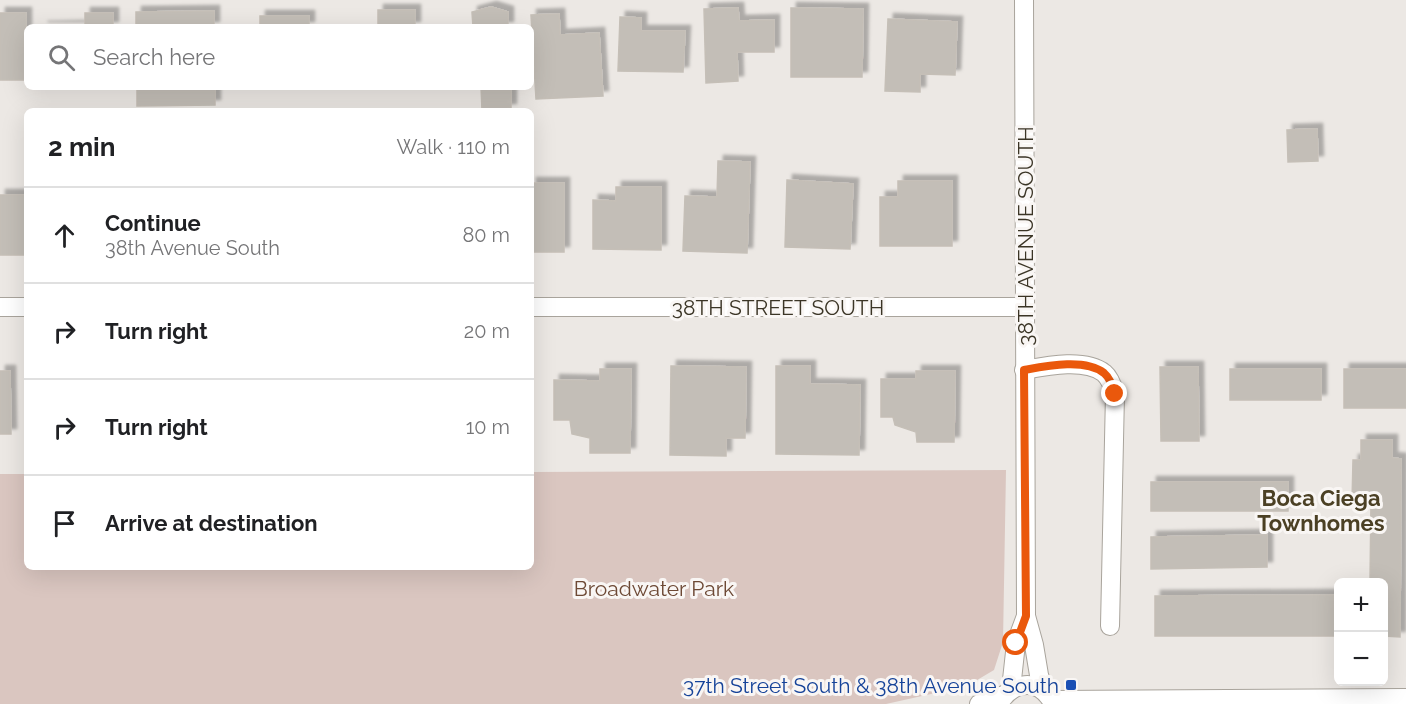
<!DOCTYPE html>
<html lang="en">
<head>
<meta charset="utf-8">
<style>
	:root { --surface:#fff; --page:#f6f6f6; --text:#202124; --muted:#757577; --line:#e0e0e0 }
	body { margin:0; font-family:Raleway,sans-serif; background:var(--page); color:var(--text) }
	.controls { position:absolute; right:18px; bottom:18px; display:grid; overflow:hidden; border-radius:9px; box-shadow:0 6px 24px #0002 }
	.controls button { width:54px; height:54px; display:grid; place-items:center; padding:0; border:0; border-bottom:2px solid var(--line); background:var(--surface); color:var(--text); font:30px sans-serif }
	.stop { position:absolute; width:18px; height:18px; margin:-14px; border:4px solid #ea580c; border-radius:50%; background:#fff }
	.stop.end { background:#ea580c; border-color:#fff; box-shadow:0 2px 6px #0008 }
	.list { margin:0; padding:0; list-style:none }
	h2 { display:flex; justify-content:space-between; align-items:center; height:78px; margin:0; padding:0 24px; font-size:26px }
	h2 small { font-size:20px; font-weight:400; color:var(--muted) }
	.list li { display:grid; grid-template-columns:39px 1fr auto; gap:18px; align-items:center; box-sizing:border-box; height:96px; padding:0 24px; border-top:2px solid var(--line) }
	.list b { display:block; font-size:22px; white-space:nowrap }
	.list p { margin:0; font-size:20px; white-space:nowrap; color:var(--muted) }
	.list em { font-size:20px; font-style:normal; color:var(--muted) }
	.icon { flex:none; width:33px; height:33px; fill:none; stroke:currentColor; stroke-width:2; stroke-linecap:round; stroke-linejoin:round }
	.map { position:relative; flex:none; width:1406px; height:704px; overflow:hidden }
	.search { position:absolute; background:var(--surface); box-shadow:0 6px 24px #0002; left:24px; top:24px; width:510px; height:66px; display:flex; align-items:center; gap:15px; box-sizing:border-box; padding:0 21px; border-radius:9px; color:var(--muted); font-size:22px }
	.panel { position:absolute; background:var(--surface); box-shadow:0 6px 24px #0002; left:24px; top:108px; width:510px; height:462px; border-radius:9px }
	.map>svg:first-child { display:block }
	.green { fill:#dac6c0 }
	.building { fill:#c3beb7; stroke:#c5bfb7; stroke-width:1.5; filter:url(#shadow) }
	.lines { fill:none; stroke-linecap:round; stroke-linejoin:round }
	.minor-casing { stroke:#a9a49c; stroke-width:20 }
	.minor { stroke:#fff; stroke-width:18 }
	.route { stroke:#ea580c; stroke-width:8 }
	.transit-dot { fill:#1a4fb4; stroke:#f9f6f4; stroke-width:2 }
	.labels { text-anchor:middle; dominant-baseline:central; stroke-width:6; stroke-linejoin:round; paint-order:stroke }
	.street-label { font-size:21px; fill:#3b3526; stroke:#f9f6f4 }
	.park-label { font-size:21px; fill:#6d4935; stroke:#f9f6f4 }
	.transit-label { font-size:21px; fill:#164399; stroke:#f9f6f4; text-anchor:end }
	.neighbourhood-label { font-size:22px; font-weight:bold; fill:#4b4024; stroke:#f9f6f4 }
</style>
</head>
<body>
<div class="map">
<svg width="1406" height="704" viewBox="0 0 1406 704">
	<defs>
		<filter id="shadow"><feDropShadow dx="5.5" dy="-5.5" stdDeviation="1.5" flood-color="#0004"/></filter>
	</defs>
	<rect width="100%" height="100%" fill="#ece8e4"/>
	<polygon class="green" points="1006,470 1003,642 994,670 967,686 886,704 0,704 0,474 27,474 27,567 531,567 531,472"/>
	<g class="building">
		<polygon points="491,7 508,12 508,27 473,27 472,12"/>
		<polygon points="738,8 739,21 774,20 774,52 737,52 738,81 706,83 704,9"/>
		<polygon points="791,8 863,9 862,77 791,77"/>
		<rect x="378" y="10" width="37" height="17"/>
		<polygon points="214,11 214,27 136,27 136,12"/>
		<rect x="0" y="13" width="26" height="67"/>
		<polygon points="85,13 113,13 113,27 42,27 85,26"/>
		<polygon points="559,14 560,35 599,33 603,96 536,99 531,15"/>
		<rect x="260" y="16" width="49" height="11"/>
		<polygon points="620,17 641,18 641,31 685,31 683,72 618,71"/>
		<polygon points="888,19 957,22 955,75 920,74 920,92 885,91"/>
		<polygon points="137,87 215,87 215,105 137,106"/>
		<polygon points="481,87 511,87 511,109 482,110"/>
		<polygon points="1317,129 1318,161 1288,162 1287,130"/>
		<polygon points="718,161 750,162 747,253 683,251 685,196 717,197"/>
		<polygon points="787,180 853,184 850,249 785,247"/>
		<polygon points="898,181 952,181 952,246 880,246 880,197 898,197"/>
		<rect x="531" y="183" width="33" height="69"/>
		<polygon points="616,187 661,187 661,250 593,249 593,200 616,201"/>
		<rect x="0" y="195" width="27" height="60"/>
		<polygon points="671,366 746,367 745,438 726,438 726,456 670,455"/>
		<polygon points="776,366 810,366 810,384 860,385 859,455 776,454"/>
		<polygon points="1160,367 1198,367 1199,441 1161,441"/>
		<polygon points="600,369 631,369 630,453 590,453 590,438 572,434 570,420 554,420 554,380 600,381"/>
		<rect x="1230" y="369" width="91" height="31"/>
		<rect x="1344" y="369" width="62" height="39"/>
		<polygon points="0,371 10,371 11,434 0,434"/>
		<polygon points="916,371 955,371 954,442 917,442 916,432 895,425 893,417 881,417 881,379 916,379"/>
		<polygon points="1361,440 1392,440 1392,458 1401,459 1400,637 1384,636 1384,582 1370,582 1371,502 1352,502 1353,460 1361,460"/>
		<rect x="1151" y="482" width="137" height="29"/>
		<polygon points="1267,535 1267,567 1151,569 1151,537"/>
		<polygon points="1334,595 1335,636 1155,636 1155,596"/>
	</g>
	<g class="lines">
		<defs>
			<g id="minor">
				<polyline points="1024,0 1026,616 1034,645 1039,675 1044,691"/>
				<polyline points="0,307 27,307"/>
				<polyline points="531,307 1025,307"/>
				<path d="M1024,370C1046,366 1085,358 1104,373C1110,378 1113,387 1115,394L1110,626"/>
				<polyline points="1011,689 1016,643 1026,616"/>
				<polyline points="1051,700 1406,698"/>
				<polyline points="979,704 1004,695"/>
				<path d="M999,704C1010,684 1034,677 1049,697"/>
			</g>
		</defs>
		<use href="#minor" class="minor-casing"/>
		<use href="#minor" class="minor"/>
	</g>
	<g class="lines">
		<path class="route" d="M1016,643L1026,616L1024,370C1046,366 1085,358 1104,373C1110,378 1113,387 1115,394"/>
	</g>
	<rect class="transit-dot" x="1065" y="679" width="12" height="12" rx="3"/>
	<g class="labels">
		<g class="street-label">
			<text transform="translate(1025 236) rotate(-90)">38TH AVENUE SOUTH</text>
			<text x="778" y="307">38TH STREET SOUTH</text>
		</g>
		<g class="park-label">
			<text x="654" y="588">Broadwater Park</text>
		</g>
		<g class="transit-label">
			<text x="1059" y="685">37th Street South &amp; 38th Avenue South</text>
		</g>
		<g class="neighbourhood-label">
			<text x="1321" y="498">Boca Ciega<tspan x="1321" dy="25">Townhomes</tspan></text>
		</g>
	</g>
</svg>
<div class="controls">
<button>+</button>
<button>−</button>
</div>
<div class="stop" style="left:1016px;top:643px"></div>
<div class="stop end" style="left:1115px;top:394px"></div>
<div class="search"><svg class="icon" aria-label="search" viewBox="0 0 24 24"><circle cx="10" cy="10" r="6"/><path d="M15 15l6 6"/></svg>Search here</div>
<section class="panel">
<h2>2 min<small>Walk · 110 m</small></h2>
<ul class="list">
<li><svg class="icon" aria-label="ahead" viewBox="0 0 24 24"><path d="M12 20V5M6 11l6-6 6 6"/></svg><div><b>Continue</b><p>38th Avenue South</p></div><em>80 m</em></li>
<li><svg class="icon" aria-label="right" viewBox="0 0 24 24"><path d="M7 20v-9h11M14 6l5 5-5 5"/></svg><div><b>Turn right</b></div><em>20 m</em></li>
<li><svg class="icon" aria-label="right" viewBox="0 0 24 24"><path d="M7 20v-9h11M14 6l5 5-5 5"/></svg><div><b>Turn right</b></div><em>10 m</em></li>
<li><svg class="icon" aria-label="arrive" viewBox="0 0 24 24"><path d="M6 21V4h12l-3 4 3 4H6"/></svg><div><b>Arrive at destination</b></div></li>
</ul>
</section>
</div>
</body>
</html>
